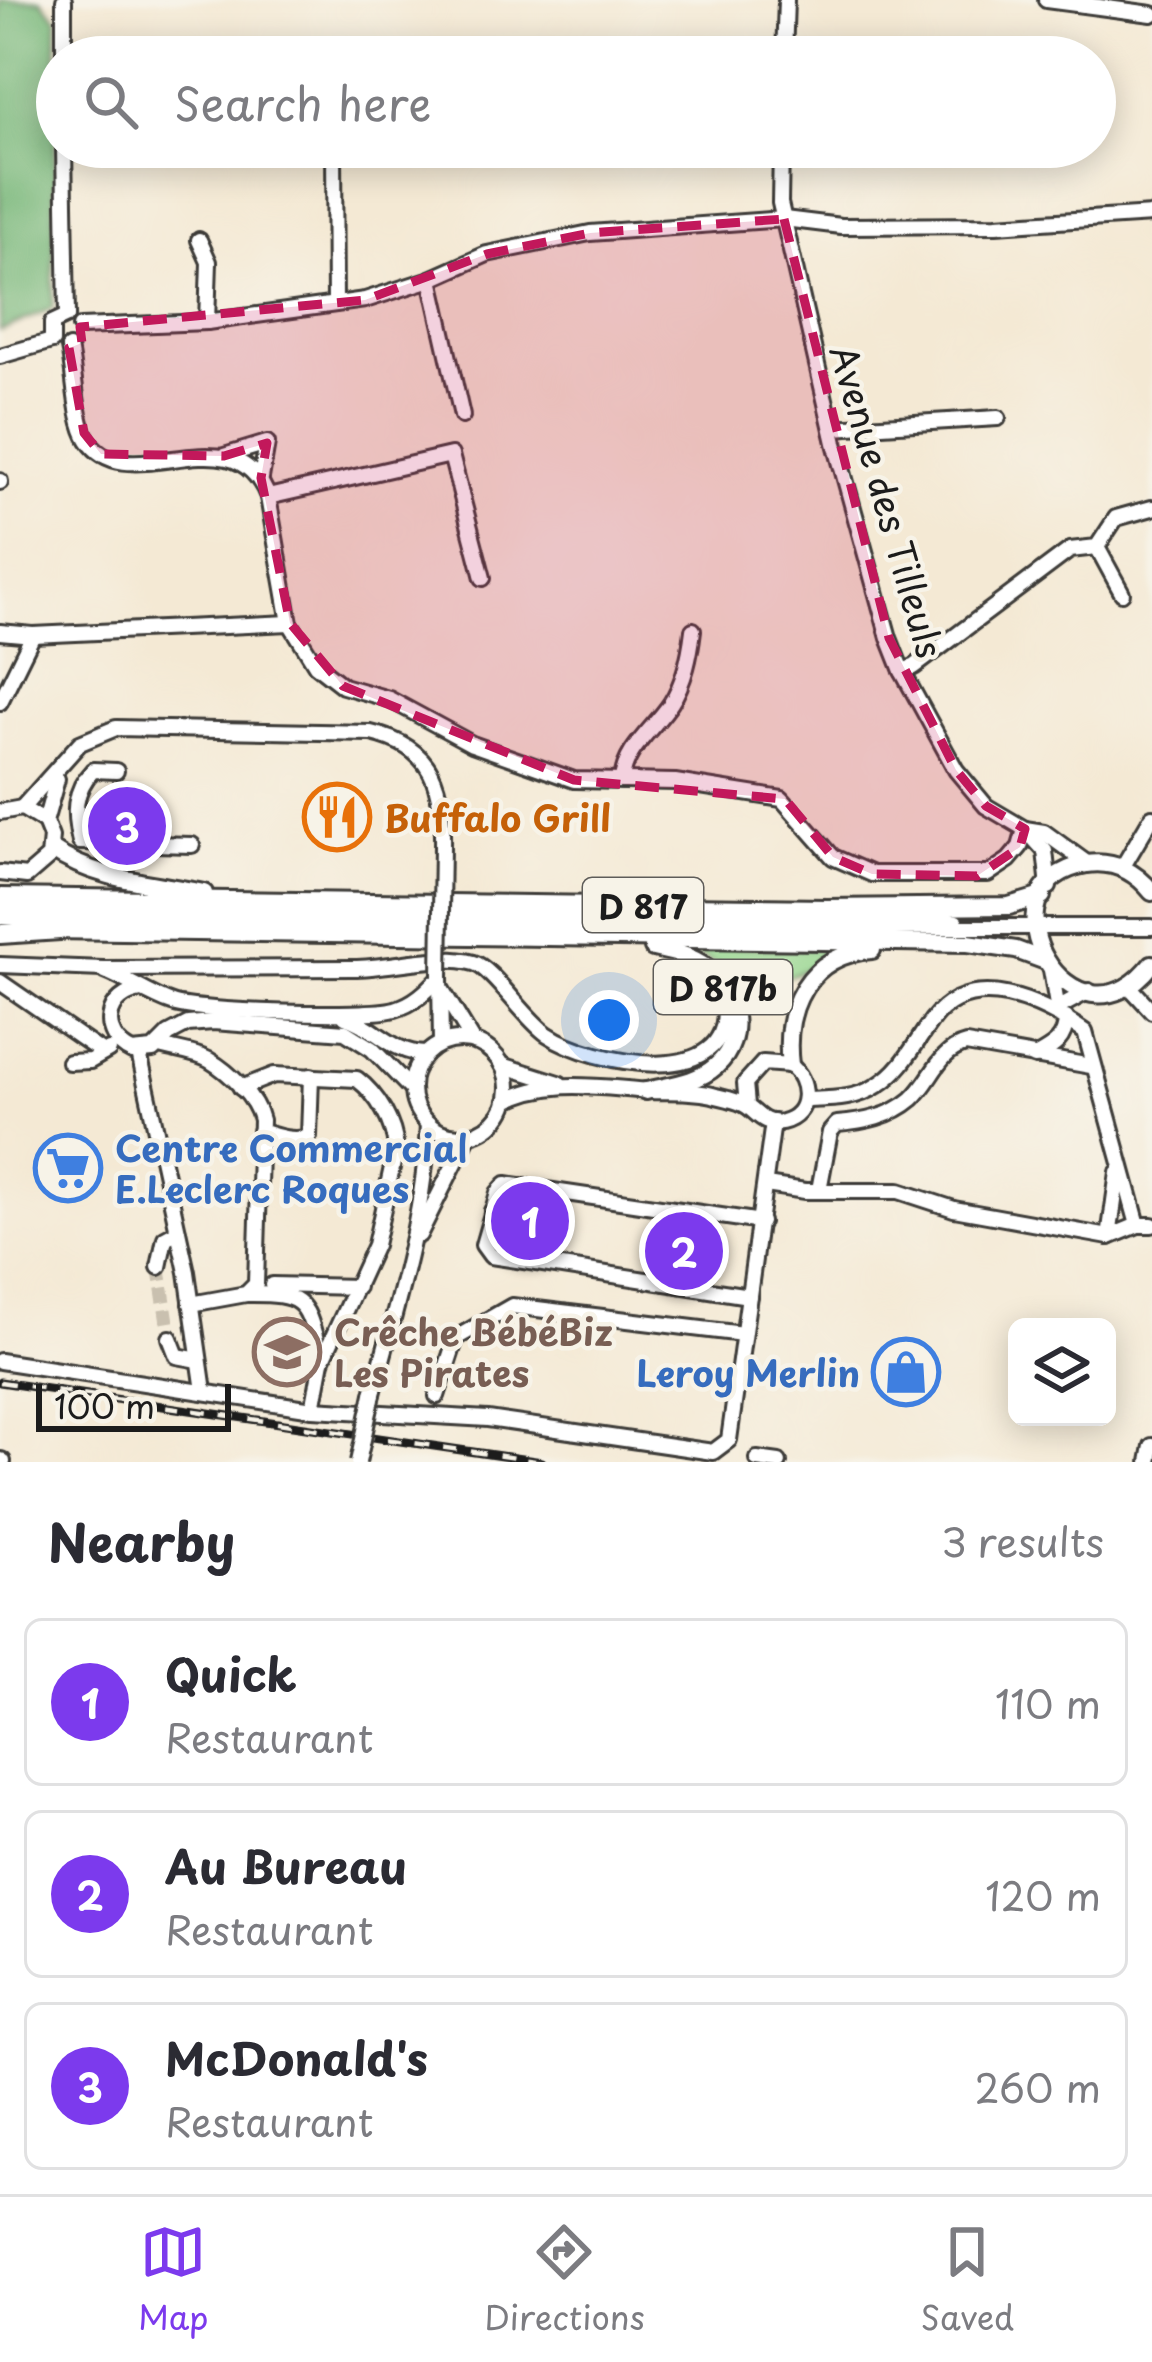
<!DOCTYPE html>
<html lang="en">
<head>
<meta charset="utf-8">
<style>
	:root { --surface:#fff; --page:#f7f7f7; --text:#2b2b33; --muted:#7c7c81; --line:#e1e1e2; --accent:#7c3aed }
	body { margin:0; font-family:"Playpen Sans",sans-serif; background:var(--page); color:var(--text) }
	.controls { position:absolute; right:36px; bottom:36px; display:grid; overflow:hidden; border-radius:18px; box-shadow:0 6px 30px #0003 }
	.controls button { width:108px; height:108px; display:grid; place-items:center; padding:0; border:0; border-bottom:3px solid var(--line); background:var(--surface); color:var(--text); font:60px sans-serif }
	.scale { position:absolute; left:36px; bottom:30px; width:195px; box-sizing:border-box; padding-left:12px; border:6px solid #1c1c1c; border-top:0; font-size:33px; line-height:42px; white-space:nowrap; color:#1c1c1c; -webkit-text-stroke:9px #f7f3e8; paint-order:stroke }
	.you { position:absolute; left:609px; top:1020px; width:42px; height:42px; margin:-30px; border:9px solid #fff; border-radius:50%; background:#1a73e8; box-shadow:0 0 0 18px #1a73e833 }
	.badge { display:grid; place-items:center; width:78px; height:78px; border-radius:50%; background:var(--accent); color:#fff; font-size:39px; font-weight:700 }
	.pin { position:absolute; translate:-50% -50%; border:6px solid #fff; box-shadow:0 3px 12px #0006 }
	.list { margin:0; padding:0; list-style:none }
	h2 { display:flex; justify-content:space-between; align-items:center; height:156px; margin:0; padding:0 48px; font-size:51px }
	h2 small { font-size:39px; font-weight:400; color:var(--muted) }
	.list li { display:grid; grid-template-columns:78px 1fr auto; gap:36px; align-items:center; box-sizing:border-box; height:168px; margin:0 24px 24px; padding:0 24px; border:3px solid var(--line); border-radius:18px }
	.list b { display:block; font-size:45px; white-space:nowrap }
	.list p { margin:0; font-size:39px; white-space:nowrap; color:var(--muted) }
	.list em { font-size:39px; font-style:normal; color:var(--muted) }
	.icon { flex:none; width:66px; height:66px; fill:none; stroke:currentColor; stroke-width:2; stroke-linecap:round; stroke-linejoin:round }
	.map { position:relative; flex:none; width:1152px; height:1462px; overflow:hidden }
	.search { position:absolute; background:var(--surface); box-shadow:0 6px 30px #0003; left:36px; right:36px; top:36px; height:132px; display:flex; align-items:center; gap:30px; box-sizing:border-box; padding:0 42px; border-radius:66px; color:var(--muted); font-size:45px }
	.sheet { height:732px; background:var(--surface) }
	nav { display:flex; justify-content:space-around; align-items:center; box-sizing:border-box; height:168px; border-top:3px solid var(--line); background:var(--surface); font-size:33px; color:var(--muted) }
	nav a { display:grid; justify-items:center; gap:6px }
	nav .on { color:var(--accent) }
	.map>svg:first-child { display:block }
	.green { fill:#94d68e; stroke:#587955; stroke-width:3 }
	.forest { fill:#77b779; stroke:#4a6a4a; stroke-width:3 }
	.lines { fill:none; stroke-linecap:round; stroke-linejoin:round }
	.minor-tunnel { stroke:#c9c0af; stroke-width:14; stroke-dasharray:14 7; stroke-linecap:butt }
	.minor-casing { stroke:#3c3b38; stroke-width:20 }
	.major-casing { stroke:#3c3b38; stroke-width:22 }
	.highway-casing { stroke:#3c3b38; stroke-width:24 }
	.minor { stroke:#fff; stroke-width:14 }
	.major { stroke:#fff; stroke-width:16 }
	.highway { stroke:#fff; stroke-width:18 }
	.rail-casing { stroke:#1c1c1c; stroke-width:9 }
	.rail { stroke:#f7f3e8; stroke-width:4.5; stroke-dasharray:14; stroke-linecap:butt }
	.minor-bridge-casing { stroke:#3c3b38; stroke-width:20; stroke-linecap:butt }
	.minor-bridge { stroke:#fff; stroke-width:14 }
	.marked { fill:#c2185b; fill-opacity:0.2; stroke:#c2185b; stroke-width:9; stroke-dasharray:24 15; stroke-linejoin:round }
	.labels { text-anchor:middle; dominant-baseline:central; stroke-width:9; stroke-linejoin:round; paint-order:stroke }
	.shield { fill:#f7f3e8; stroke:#5e5c59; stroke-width:3 }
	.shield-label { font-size:33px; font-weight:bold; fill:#1c1c1c }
	.street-label { font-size:36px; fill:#1c1c1c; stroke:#f7f3e8 }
	.food-label { font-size:36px; font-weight:bold; fill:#c56008; stroke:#f7f3e8; text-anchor:start }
	.shop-label { font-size:36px; font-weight:bold; fill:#366cbe; stroke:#f7f3e8; text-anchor:start }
	.education-label { font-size:36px; font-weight:bold; fill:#785e54; stroke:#f7f3e8; text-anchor:start }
</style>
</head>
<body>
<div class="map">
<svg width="1152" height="1462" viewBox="0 0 1152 1462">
	<rect width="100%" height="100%" fill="#f7f3e8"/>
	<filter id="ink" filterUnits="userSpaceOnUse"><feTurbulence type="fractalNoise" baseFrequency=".00833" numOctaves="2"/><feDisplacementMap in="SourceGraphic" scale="24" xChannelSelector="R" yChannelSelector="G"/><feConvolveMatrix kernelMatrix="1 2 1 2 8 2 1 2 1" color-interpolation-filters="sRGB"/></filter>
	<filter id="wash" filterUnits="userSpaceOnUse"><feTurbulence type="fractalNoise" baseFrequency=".004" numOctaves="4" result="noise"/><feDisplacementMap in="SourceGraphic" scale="48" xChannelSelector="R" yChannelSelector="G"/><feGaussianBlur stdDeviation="2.7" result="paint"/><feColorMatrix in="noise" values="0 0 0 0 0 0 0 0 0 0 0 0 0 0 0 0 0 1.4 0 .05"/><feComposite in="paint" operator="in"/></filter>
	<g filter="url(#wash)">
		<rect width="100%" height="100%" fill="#f4e9d4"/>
		<path class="green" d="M682,946L828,949L833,950C778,998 739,978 682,946Z"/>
		<polygon class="forest" points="0,0 41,0 57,18 53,308 0,331"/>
	</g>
	<g filter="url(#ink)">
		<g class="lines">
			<polyline class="minor-tunnel" points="159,1267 170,1338"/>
			<defs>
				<g id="minor">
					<polyline points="1046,0 1152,14"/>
					<polyline points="64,57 64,0"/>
					<polyline points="784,57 786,0"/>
					<polyline points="64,147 67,316"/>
					<polyline points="781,147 780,203 835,443 889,638 902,671 956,770 986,806 1025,829 1045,851 1049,887"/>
					<polyline points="334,148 335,304"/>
					<polyline points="199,240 209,262 207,322"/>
					<polyline points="431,279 462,416"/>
					<polyline points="80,327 207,322 365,300 431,279 487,254 590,233 784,219 841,226 996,225 1152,215"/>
					<polyline points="52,341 52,323 67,316"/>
					<path d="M69,348C75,373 75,420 88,440C127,501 234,408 268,497L290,623L316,665L343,686L389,699L472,744L574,780L675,782L782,799L833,857L872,874H988L1009,860L1020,847L1025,829"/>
					<polyline points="0,356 52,341"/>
					<polyline points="832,428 998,418"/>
					<polyline points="224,456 267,443 261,478"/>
					<polyline points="0,481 0,482"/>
					<polyline points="268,497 451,455 483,578"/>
					<polyline points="1097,547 1122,593"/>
					<polyline points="0,632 33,635 290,623"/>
					<polyline points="902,671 914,667 1070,550 1097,547 1116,518 1152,508"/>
					<polyline points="0,702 33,635"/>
					<path d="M116,771L93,770C73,791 73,814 80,842L192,845"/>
					<path d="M622,781C624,749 654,729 671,703C685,681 690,655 693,630"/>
					<path d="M22,808L80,743L116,728L371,733C435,747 443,788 442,846"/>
					<polyline points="0,812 22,808 45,822"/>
					<polyline points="1025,829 1044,832 1088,864"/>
					<polyline points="1122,868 1152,817"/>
					<polyline points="0,873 27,876 49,857 51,837 45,822 57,779"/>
					<polyline points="0,907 939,919 956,922"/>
					<polyline points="0,917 634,927 1152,927"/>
					<path d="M0,965L103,969L353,968C392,968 436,953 474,963C492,968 525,1019 547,1034C593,1065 737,1093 724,1001"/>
					<polyline points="1051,970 1057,1005"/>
					<path d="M105,971C128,980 149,995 172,1003C197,1012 369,1017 395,1009C414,1004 427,991 440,977"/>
					<polyline points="440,977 441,1043"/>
					<polyline points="0,982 103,1053"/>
					<polyline points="1128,985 1152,1011"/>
					<path d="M143,990C105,993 98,1036 132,1052L153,1050L169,1034L188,1024L213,1022L345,1032L372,1049L412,1090"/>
					<polyline points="442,990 473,1041"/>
					<polyline points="1052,1011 1089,991"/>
					<path d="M345,1017C376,1026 391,1053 425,1054"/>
					<circle cx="460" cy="1088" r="48"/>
					<path d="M160,1046C176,1051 194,1052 209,1060C229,1072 256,1097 261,1120L256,1284L246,1294L191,1304"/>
					<polyline points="139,1053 187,1272 204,1391"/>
					<path d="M1035,1057C1053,1047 1066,1040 1066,1018"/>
					<polyline points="69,1062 90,1061 109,1050"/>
					<polyline points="502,1065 559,1083"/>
					<path d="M241,1088L274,1075L357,1079C378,1095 394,1123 396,1149L375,1245L322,1361L313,1409"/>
					<path d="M805,1100C830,1099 856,1100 878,1085C903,1070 915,1043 932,1020C972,968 1042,1002 1085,1032L1138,1225"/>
					<path d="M506,1101C552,1077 602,1088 651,1091C672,1092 696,1090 716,1096C724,1098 735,1100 743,1104C756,1110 762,1126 782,1122C812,1115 810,1080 790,1065L763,1063L745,1083L747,1105"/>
					<path d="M260,1131C275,1136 295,1143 309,1136L311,1076"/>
					<polyline points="766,1185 805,1191 899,1191 954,1209 1109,1237 1138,1225 1152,1225"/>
					<path d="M819,1190L830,1132L837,1124C863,1122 891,1117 912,1099C932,1081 938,1051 966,1044L1091,1066"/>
					<polyline points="492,1211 500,1226 501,1242 540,1251 552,1191"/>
					<polyline points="419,1235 469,1135"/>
					<polyline points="1109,1237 1118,1172"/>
					<polyline points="159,1267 165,1238 178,1231"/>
					<polyline points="272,1285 357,1287"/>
					<path d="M246,1294C311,1293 305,1304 322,1361"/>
					<polyline points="749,1296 491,1256 483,1245 498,1193 506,1184 761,1222"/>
					<polyline points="170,1338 177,1356 199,1360"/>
					<polyline points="0,1361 313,1409 488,1419 713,1452 729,1440 773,1122"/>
					<path d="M373,1394C396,1306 425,1215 428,1123"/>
					<polyline points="437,1396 456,1338 512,1306 743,1334"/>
					<polyline points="757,1459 779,1462"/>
					<polyline points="1149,1462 1152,1446"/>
				</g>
				<g id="major">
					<path d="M51,849C95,880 152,883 204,893"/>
					<path d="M1152,892C1136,872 1114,860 1087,864C971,885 1072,1065 1152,964"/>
					<polyline points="0,897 827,908 1009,906 1042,896"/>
					<polyline points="49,930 968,943 1016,950 1043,960"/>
					<path d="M790,1065C783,1008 808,954 872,950"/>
					<path d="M646,1091C670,1085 697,1083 716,1066C747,1039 736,990 706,967C691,955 672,952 653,948"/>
				</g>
				<g id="highway">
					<polyline points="0,934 60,930"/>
					<polyline points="0,1462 1,1462"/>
				</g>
			</defs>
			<use href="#minor" class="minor-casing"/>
			<use href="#major" class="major-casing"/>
			<use href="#highway" class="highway-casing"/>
			<use href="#minor" class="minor"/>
			<use href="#major" class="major"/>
			<use href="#highway" class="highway"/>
			<defs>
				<polyline id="rail" points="0,1382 542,1462"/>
			</defs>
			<use href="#rail" class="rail-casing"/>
			<use href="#rail" class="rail"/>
			<defs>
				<g id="minor-bridge">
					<polyline points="440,977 442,846"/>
					<polyline points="358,1462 373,1394"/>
				</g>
			</defs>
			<use href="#minor-bridge" class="minor-bridge-casing"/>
			<use href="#minor-bridge" class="minor-bridge"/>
		</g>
	</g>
	<path class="marked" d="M784,219L889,638L956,770L986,806L1025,829L1020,847L977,876L872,874L833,857L785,799L574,780L343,686L290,623L261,478L267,443L224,456L101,454L84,433L69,348L82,343L80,327L365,300L487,254L590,233Z"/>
	<defs>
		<symbol id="restaurant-ring" viewBox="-11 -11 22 22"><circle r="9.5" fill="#f7f3e8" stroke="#e8710a" stroke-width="1.5"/><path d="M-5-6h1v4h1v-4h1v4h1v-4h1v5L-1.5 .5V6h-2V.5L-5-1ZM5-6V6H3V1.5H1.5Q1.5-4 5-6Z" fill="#e8710a"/></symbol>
		<symbol id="supermarket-ring" viewBox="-11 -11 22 22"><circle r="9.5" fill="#f7f3e8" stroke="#3f7fe0" stroke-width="1.5"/><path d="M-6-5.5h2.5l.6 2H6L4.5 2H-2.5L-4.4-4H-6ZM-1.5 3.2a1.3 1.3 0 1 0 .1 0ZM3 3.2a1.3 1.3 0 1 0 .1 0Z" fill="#3f7fe0"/></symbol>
		<symbol id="school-ring" viewBox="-11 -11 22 22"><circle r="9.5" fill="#f7f3e8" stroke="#8d6e63" stroke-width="1.5"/><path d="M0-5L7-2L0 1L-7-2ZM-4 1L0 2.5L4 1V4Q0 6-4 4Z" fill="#8d6e63"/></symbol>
		<symbol id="shop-ring" viewBox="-11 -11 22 22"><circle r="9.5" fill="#f7f3e8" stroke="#3f7fe0" stroke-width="1.5"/><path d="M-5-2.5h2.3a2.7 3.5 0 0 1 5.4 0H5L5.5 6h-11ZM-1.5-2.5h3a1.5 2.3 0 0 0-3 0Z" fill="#3f7fe0"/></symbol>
	</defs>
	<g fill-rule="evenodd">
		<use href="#restaurant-ring" x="299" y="779" width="76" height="76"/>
		<use href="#supermarket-ring" x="30" y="1130" width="76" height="76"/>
		<use href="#school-ring" x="249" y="1314" width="76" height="76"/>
		<use href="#shop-ring" x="868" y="1334" width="76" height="76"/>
	</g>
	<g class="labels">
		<g class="shield">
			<rect x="583" y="878" width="120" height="54" rx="9"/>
			<rect x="654" y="960" width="138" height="54" rx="9"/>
		</g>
		<g class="shield-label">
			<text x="643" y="905">D 817</text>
			<text x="723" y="987">D 817b</text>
		</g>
		<g class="street-label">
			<text transform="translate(888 501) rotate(74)">Avenue des Tilleuls</text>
		</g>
		<g class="food-label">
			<text x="384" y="817">Buffalo Grill</text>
		</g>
		<g class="shop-label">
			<text x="115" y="1147">Centre Commercial<tspan x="115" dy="41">E.Leclerc Roques</tspan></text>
			<text x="860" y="1372" text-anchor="end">Leroy Merlin</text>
		</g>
		<g class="education-label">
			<text x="334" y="1331">Crêche BébéBiz<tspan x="334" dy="41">Les Pirates</tspan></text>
		</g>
	</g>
</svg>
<div class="controls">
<button><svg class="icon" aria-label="layers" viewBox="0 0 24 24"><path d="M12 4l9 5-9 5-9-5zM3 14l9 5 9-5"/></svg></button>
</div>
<div class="scale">100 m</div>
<div class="you"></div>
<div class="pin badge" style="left:530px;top:1221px">1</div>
<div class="pin badge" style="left:684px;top:1251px">2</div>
<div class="pin badge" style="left:127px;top:826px">3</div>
<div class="search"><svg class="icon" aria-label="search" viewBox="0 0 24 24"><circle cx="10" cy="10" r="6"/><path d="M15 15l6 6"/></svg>Search here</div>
</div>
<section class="sheet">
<h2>Nearby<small>3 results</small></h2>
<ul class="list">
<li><span class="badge">1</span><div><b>Quick</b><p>Restaurant</p></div><em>110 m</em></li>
<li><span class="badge">2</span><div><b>Au Bureau</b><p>Restaurant</p></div><em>120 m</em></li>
<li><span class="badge">3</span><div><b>McDonald's</b><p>Restaurant</p></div><em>260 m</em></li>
</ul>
</section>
<nav>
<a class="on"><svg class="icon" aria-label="map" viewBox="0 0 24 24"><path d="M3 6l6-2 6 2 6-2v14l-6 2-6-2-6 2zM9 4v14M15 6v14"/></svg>Map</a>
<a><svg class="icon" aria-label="directions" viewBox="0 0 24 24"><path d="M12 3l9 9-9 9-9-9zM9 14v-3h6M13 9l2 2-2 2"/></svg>Directions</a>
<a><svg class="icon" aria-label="saved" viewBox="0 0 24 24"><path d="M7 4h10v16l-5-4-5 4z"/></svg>Saved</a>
</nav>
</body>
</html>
